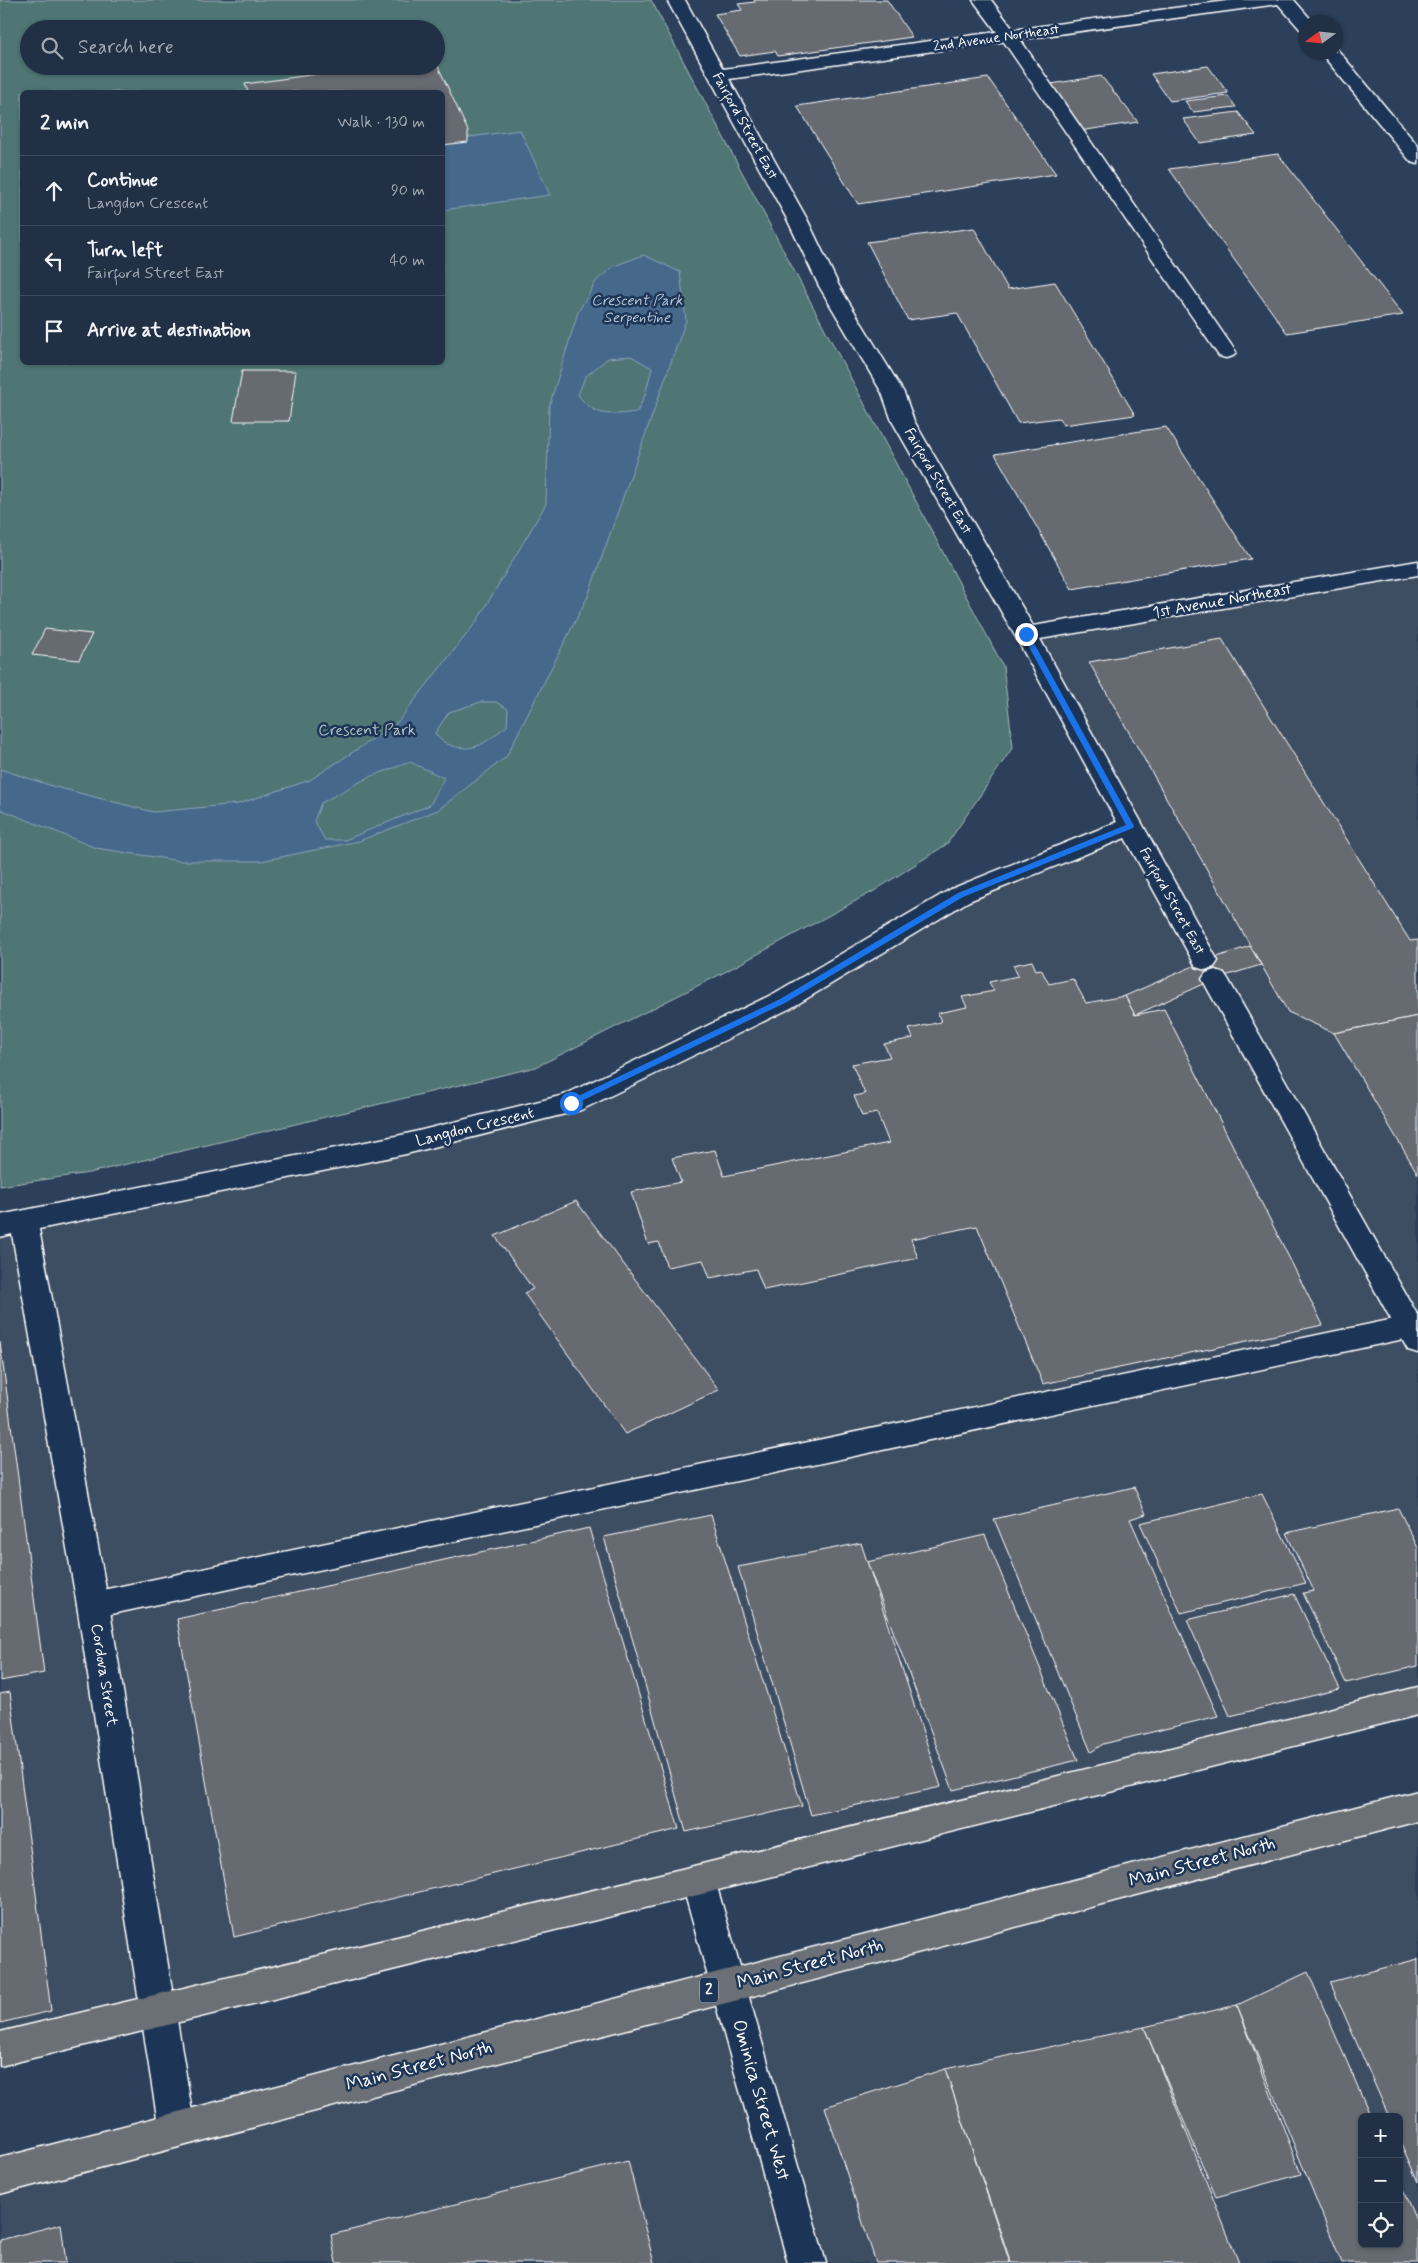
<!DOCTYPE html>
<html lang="en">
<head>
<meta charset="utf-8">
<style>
	:root { --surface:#213045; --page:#29384c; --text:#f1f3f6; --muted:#a2a9b3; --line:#3e4b5e }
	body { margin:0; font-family:Mynerve,sans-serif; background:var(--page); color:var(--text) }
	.controls { position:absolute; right:15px; bottom:15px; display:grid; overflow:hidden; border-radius:8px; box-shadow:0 1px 4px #0004 }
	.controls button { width:45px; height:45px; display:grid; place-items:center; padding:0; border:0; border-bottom:1px solid var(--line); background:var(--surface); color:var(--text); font:25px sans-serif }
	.compass { position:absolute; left:1298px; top:15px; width:45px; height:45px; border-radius:50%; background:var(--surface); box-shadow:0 1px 4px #0004; rotate:255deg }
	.stop { position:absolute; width:15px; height:15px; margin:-11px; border:4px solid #1a73e8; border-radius:50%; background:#fff }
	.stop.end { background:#1a73e8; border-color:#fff; box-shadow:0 1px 5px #0008 }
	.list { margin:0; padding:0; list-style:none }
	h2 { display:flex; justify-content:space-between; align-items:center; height:65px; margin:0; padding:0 20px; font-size:21px }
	h2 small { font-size:16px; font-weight:400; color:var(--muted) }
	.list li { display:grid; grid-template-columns:32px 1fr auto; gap:15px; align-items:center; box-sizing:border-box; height:70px; padding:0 20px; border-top:1px solid var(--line) }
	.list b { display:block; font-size:19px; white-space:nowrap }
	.list p { margin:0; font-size:16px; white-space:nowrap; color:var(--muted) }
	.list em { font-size:16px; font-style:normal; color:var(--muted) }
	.icon { flex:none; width:28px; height:28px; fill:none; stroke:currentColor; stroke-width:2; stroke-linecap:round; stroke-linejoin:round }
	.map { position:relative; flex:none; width:1418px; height:2263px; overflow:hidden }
	.search { position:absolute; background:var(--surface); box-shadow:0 1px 4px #0004; left:20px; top:20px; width:425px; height:55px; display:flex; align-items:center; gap:12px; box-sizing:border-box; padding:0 18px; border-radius:28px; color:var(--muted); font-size:19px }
	.panel { position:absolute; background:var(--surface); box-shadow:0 1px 4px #0004; left:20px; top:90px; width:425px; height:275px; border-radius:8px }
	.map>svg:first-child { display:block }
	.built { fill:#3d4d62; fill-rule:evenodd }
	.green { fill:#4f7475; stroke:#a7baba; fill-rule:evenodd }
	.water { fill:#44688b; stroke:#8fa4b9; fill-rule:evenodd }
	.building { fill:#666b71; stroke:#fff }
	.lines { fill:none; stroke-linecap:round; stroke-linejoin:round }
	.service-casing { stroke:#fff; stroke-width:3 }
	.minor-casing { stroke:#fff; stroke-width:3 }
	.primary-casing { stroke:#fff; stroke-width:3 }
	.service { fill:#1d3557; fill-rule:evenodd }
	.minor { fill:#1d3557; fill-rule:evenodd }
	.primary { fill:#6a7074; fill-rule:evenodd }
	.route { fill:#1a73e8 }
	.labels { text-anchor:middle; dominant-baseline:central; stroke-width:5; stroke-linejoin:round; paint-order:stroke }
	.far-street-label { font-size:14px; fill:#fff; stroke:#1d3557 }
	.far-water-label { font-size:15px; font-style:italic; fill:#b4c3d1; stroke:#1d3557 }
	.shield { fill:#1d3557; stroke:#bbc2cd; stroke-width:1 }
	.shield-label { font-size:15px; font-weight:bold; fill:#fff }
	.street-label { font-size:16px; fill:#fff; stroke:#1d3557 }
	.park-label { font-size:16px; fill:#b0c0c1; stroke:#1d3557 }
	.near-street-label { font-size:19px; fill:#fff; stroke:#1d3557 }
</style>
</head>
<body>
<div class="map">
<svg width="1418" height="2263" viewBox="0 0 1418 2263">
	<rect width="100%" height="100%" fill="#2c405c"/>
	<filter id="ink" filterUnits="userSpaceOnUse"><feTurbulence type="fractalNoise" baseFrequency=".02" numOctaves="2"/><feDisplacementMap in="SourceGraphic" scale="10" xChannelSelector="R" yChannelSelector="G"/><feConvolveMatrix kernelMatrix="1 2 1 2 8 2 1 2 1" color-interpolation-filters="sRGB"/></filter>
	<g filter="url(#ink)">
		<g class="built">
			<polygon points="1418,568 1418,1701 0,2049 0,1226 571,1103 960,895 1130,826 1026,634"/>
			<path d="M1418,1806V2263H0V2176ZM1362,2117H1399V2244H1362Z"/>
		</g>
		<path class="green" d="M0,0H651L1003,666L1013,747L947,844L874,891L721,974L536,1067L89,1173L0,1186ZM29,29H436V66H29ZM22,92H442V362H22Z"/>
		<g class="water">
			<polygon points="520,130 550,195 443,210 442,141"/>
			<path d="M644,255L680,272L686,320L588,596L506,757L438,810L359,841L261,861H180L96,848L0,809V769L52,786L153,812L238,804L310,780L396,724L477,621L546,504L549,407L578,312L597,280L614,266ZM631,356L652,368L645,395L637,412C611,415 595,418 578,395L585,377L608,358ZM481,702H496L508,709L507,726C498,732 487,743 477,746C463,751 442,746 435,733L449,712ZM410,762L444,778L430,805L345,840H325L314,821L321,803L369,777Z"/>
		</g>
		<g class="building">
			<polygon points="754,0 887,0 912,37 778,56 775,51 740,56 715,14 742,10 738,4 755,2"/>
			<polygon points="436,62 468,131 468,142 442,145 442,92 248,92 245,84 376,66 436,66"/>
			<polygon points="1208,66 1228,93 1170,101 1151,74"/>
			<polygon points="1101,76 1138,122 1080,131 1045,85"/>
			<polygon points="988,78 1056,174 858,204 797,106"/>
			<polygon points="1228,96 1236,107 1193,112 1185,101"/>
			<polygon points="1238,112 1256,135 1200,143 1183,119"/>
			<polygon points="1278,154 1403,315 1287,333 1169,169"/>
			<polygon points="974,228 1008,289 1055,282 1135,415 1063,425 1059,418 1018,423 957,313 908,320 867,242"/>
			<polygon points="242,371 296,371 289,421 233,421"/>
			<polygon points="1166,427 1251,559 1072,589 995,454"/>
			<polygon points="45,629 92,634 79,660 32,655"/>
			<polygon points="1222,639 1410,941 1418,940 1418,1016 1334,1033 1288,1012 1089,662"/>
			<polygon points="1250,946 1261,965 1215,979 1135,1015 1125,996 1205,961"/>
			<polygon points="1032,961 1036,970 1041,969 1049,984 1073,979 1086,1003 1125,996 1135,1015 1164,1009 1323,1325 1043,1384 977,1226 911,1239 918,1258 764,1290 756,1269 710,1278 703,1260 667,1267 659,1242 648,1244 631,1192 681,1182 672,1158 715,1150 724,1176 889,1143 877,1113 862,1116 854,1096 865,1094 852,1064 890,1057 884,1044 913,1038 909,1029 941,1022 938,1013 967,1007 962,997 994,991 989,982 1018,976 1013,965"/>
			<polygon points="1418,1016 1418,1174 1334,1033"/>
			<polygon points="576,1201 719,1390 625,1434 524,1293 533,1289 495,1236"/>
			<polygon points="0,1342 44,1673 0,1681"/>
			<polygon points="1134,1487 1146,1514 1130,1519 1218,1716 1103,1744 1091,1752 994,1519"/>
			<polygon points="1262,1494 1306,1583 1181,1613 1140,1523"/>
			<polygon points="1398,1508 1418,1548 1418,1666 1346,1683 1303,1593 1314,1591 1286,1533"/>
			<polygon points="711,1515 802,1806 686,1832 604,1537"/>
			<polygon points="589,1528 679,1829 234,1937 177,1619"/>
			<polygon points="985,1535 1078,1760 953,1790 867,1562"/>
			<polygon points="861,1543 941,1787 811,1815 738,1567"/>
			<polygon points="1294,1594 1340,1689 1230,1716 1187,1620"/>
			<polygon points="10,1692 51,2011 0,2023 0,1694"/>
			<polygon points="1418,1959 1418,2182 1399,2139 1399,2117 1389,2117 1330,1982"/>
			<polygon points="1308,1972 1371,2117 1362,2117 1362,2244 1399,2244 1399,2181 1418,2225 1418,2263 1342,2263 1237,2005"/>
			<polygon points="1237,2005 1301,2174 1216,2197 1144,2027"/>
			<polygon points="1144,2027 1239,2263 1011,2263 945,2069"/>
			<polygon points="945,2069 1010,2263 876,2263 825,2107"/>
			<polygon points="628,2161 654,2263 336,2263 331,2235"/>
			<polygon points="61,2224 66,2263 0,2263 0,2240"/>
		</g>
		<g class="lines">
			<defs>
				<g id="service">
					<polygon points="973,0 991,0 1015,32 1236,352 1233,356 1226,358 1219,356 1002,39"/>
					<polygon points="1418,1314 1418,1336 93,1618 82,1614 77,1605 82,1596 93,1592"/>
				</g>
				<g id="minor">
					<polygon points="667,0 685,0 723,69 1234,0 1294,0 1313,22 1306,22 1306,30 1300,29 1278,4 729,79 807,219 839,286 904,393 914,421 1033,626 1418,561 1418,575 1040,639 1218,961 1214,967 1205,970 1196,967 1125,838 969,901 791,1008 581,1110 406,1154 39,1229 109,1605 195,2130 190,2142 177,2147 164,2142 159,2130 77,1605 12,1234 0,1237 0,1215 406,1134 564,1095 773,994 951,889 1117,822 1014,634 892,421 882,393 819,286 787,219"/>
					<polygon points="1336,48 1418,146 1418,164 1411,162 1320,52 1336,52"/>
					<polygon points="1215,970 1224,973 1228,979 1418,1316 1418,1353 1408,1350 1202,979 1206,973"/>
					<polygon points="698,1865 710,1869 715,1880 826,2263 788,2263 681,1880 686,1869"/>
				</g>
				<g id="primary">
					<polygon points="1418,1687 1418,1715 698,1895 0,2066 0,2032 698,1865"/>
					<polygon points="1418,1791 1418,1821 0,2194 0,2158"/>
				</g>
			</defs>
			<use href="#service" class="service-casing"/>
			<use href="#minor" class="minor-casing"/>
			<use href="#primary" class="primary-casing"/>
			<use href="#service" class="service"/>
			<use href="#minor" class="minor"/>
			<use href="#primary" class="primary"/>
		</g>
	</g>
	<polygon class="route" points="1026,632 1029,634 1134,826 1133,828 963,897 785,1003 573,1105 568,1105 568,1101 780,999 958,893 1126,825 1022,634"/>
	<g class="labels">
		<g class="far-street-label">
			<text transform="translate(996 38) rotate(-8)">2nd Avenue Northeast</text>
			<text transform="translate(745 126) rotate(61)">Fairford Street East</text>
			<text transform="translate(938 481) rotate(60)">Fairford Street East</text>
			<text transform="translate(1172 901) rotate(61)">Fairford Street East</text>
		</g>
		<g class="far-water-label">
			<text x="637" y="301">Crescent Park<tspan x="637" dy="17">Serpentine</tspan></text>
		</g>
		<rect class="shield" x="700" y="1977.5" width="18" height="25" rx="4"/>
		<g class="shield-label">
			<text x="709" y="1990">2</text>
		</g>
		<g class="street-label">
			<text transform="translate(1222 601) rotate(-10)">1st Avenue Northeast</text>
			<text transform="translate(475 1127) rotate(-14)">Langdon Crescent</text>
			<text transform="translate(104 1675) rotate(81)">Cordova Street</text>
		</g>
		<g class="park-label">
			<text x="367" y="730">Crescent Park</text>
		</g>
		<g class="near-street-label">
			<text transform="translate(1202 1862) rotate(-15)">Main Street North</text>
			<text transform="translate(810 1964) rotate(-15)">Main Street North</text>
			<text transform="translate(419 2066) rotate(-15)">Main Street North</text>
			<text transform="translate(761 2100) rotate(74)">Ominica Street West</text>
		</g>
	</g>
</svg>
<div class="controls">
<button>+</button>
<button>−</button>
<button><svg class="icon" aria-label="locate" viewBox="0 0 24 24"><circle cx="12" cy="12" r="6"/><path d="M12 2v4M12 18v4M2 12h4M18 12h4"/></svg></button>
</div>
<svg class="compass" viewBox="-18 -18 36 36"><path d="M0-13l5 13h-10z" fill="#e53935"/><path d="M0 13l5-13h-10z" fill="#a2a9b3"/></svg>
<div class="stop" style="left:571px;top:1103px"></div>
<div class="stop end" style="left:1026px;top:634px"></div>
<div class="search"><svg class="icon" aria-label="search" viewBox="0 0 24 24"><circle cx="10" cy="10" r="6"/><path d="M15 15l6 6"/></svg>Search here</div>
<section class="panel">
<h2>2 min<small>Walk · 130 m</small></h2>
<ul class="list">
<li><svg class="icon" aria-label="ahead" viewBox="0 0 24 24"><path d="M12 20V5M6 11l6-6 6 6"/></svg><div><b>Continue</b><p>Langdon Crescent</p></div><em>90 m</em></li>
<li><svg class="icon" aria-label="left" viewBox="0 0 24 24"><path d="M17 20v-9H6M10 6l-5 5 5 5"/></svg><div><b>Turn left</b><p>Fairford Street East</p></div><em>40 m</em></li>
<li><svg class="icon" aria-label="arrive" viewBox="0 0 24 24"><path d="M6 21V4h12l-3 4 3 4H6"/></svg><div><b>Arrive at destination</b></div></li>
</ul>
</section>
</div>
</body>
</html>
